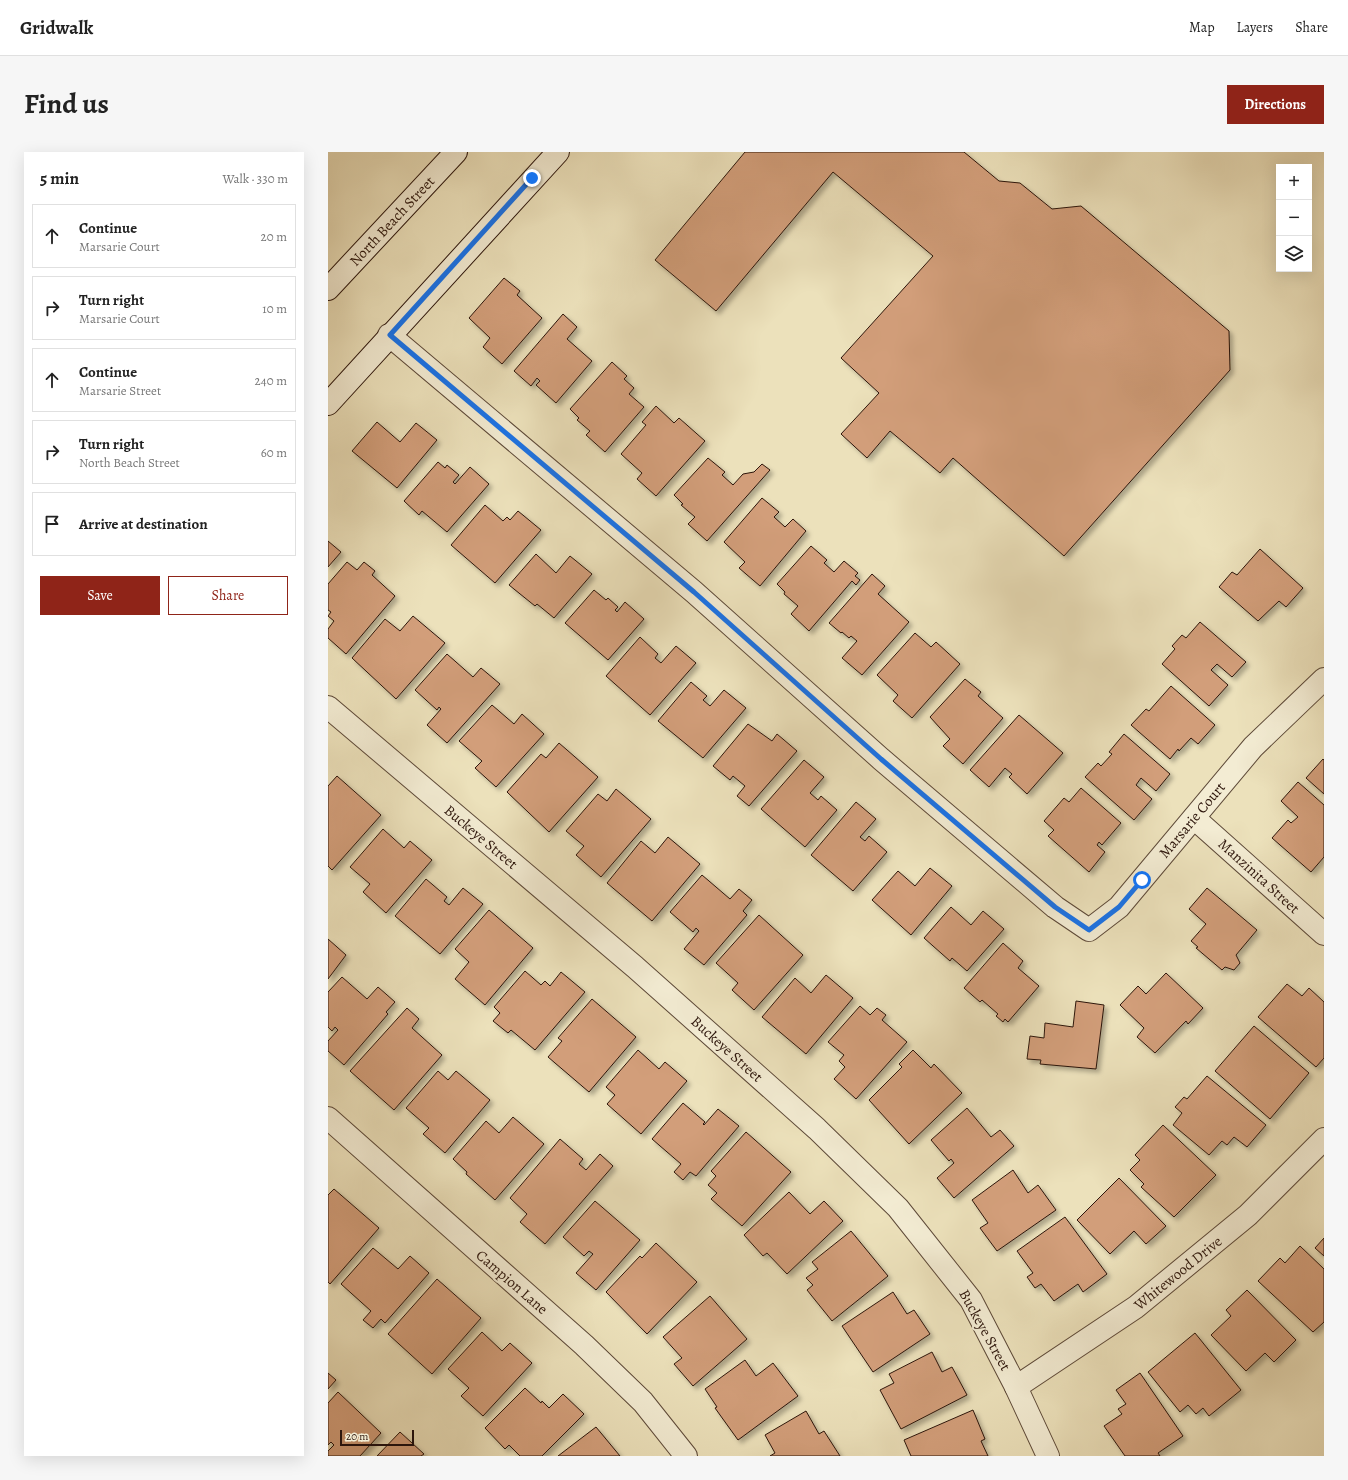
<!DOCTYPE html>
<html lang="en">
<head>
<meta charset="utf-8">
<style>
	:root { --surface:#fff; --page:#f6f6f6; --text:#222; --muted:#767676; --line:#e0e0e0; --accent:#8f2418 }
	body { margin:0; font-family:Alegreya,serif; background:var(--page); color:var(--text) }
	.controls { position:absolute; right:12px; top:12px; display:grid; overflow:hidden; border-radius:0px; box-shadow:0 4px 16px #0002 }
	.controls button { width:36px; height:36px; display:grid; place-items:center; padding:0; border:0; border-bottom:1px solid var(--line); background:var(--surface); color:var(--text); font:20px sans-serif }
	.scale { position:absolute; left:12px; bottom:10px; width:74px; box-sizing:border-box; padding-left:4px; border:2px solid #2d160c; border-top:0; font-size:11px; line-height:14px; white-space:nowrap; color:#2d160c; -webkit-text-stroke:3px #f3ecd3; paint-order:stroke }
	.stop { position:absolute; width:12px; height:12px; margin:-9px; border:3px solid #1a73e8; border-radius:50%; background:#fff }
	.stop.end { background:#1a73e8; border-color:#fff; box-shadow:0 1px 4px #0008 }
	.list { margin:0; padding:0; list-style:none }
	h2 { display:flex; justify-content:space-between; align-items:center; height:52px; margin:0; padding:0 16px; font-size:17px }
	h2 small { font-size:13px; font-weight:400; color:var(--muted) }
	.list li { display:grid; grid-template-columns:26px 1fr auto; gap:12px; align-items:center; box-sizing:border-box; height:64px; margin:0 8px 8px; padding:0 8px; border:1px solid var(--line); border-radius:0px }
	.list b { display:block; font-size:15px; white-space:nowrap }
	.list p { margin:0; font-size:13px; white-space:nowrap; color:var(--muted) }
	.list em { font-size:13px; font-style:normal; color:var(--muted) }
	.actions { display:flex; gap:8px; padding:12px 16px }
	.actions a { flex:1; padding:9px 0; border:1px solid var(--accent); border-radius:0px; text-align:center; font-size:14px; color:var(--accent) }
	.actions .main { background:var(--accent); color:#fff }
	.icon { flex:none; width:22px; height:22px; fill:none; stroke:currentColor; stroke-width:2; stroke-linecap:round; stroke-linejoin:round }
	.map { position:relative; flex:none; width:996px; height:1304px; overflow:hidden; border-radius:0px }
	header { display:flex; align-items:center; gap:24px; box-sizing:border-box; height:56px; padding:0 20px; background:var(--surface); border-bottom:1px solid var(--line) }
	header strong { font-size:19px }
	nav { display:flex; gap:22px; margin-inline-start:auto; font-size:14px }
	.intro { display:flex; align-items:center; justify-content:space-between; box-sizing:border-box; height:96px; padding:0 24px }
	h1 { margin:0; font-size:28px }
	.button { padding:10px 18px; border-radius:0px; background:var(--accent); color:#fff; font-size:14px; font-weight:700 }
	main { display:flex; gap:24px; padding:0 24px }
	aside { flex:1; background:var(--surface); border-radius:0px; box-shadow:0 4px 16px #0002 }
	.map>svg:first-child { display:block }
	.building { fill:#d29e7a; stroke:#2d160c; filter:url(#shadow) }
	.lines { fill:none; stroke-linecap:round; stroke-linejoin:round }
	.minor-casing { stroke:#5d4938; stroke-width:24 }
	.secondary-casing { stroke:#2d160c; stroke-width:24 }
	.minor { stroke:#f3ecd3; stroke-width:22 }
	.secondary { stroke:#f3ecd3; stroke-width:22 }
	.route { stroke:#1a73e8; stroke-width:5 }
	.labels { text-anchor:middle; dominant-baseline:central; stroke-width:4; stroke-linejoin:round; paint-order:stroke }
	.street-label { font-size:15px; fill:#2d160c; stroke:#f3ecd3 }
</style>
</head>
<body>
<header>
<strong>Gridwalk</strong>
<nav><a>Map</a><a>Layers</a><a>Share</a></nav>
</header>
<div class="intro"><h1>Find us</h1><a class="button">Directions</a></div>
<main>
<aside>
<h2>5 min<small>Walk · 330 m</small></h2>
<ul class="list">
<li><svg class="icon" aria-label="ahead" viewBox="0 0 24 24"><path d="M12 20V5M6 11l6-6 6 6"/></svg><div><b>Continue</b><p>Marsarie Court</p></div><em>20 m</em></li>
<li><svg class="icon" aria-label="right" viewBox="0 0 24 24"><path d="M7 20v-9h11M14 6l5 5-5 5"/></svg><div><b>Turn right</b><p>Marsarie Court</p></div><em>10 m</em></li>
<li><svg class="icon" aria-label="ahead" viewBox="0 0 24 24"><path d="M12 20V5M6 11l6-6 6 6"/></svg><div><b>Continue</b><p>Marsarie Street</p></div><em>240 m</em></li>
<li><svg class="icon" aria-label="right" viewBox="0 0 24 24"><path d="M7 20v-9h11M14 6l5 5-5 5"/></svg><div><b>Turn right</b><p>North Beach Street</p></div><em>60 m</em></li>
<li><svg class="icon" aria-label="arrive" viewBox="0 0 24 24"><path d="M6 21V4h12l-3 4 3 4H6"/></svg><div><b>Arrive at destination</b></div></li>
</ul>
<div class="actions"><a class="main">Save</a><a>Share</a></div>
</aside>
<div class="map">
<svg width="996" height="1304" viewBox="0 0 996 1304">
	<defs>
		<filter id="shadow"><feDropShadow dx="3.5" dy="3.5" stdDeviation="2" flood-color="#0004"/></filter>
	</defs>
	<rect width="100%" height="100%" fill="#ece1bb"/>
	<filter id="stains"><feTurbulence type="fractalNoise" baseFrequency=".005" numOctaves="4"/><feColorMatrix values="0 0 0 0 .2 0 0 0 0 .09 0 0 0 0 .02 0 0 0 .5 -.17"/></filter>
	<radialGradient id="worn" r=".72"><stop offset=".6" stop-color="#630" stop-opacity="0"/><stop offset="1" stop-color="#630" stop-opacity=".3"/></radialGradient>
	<g class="building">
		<polygon points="417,0 636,0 671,29 692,31 724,57 753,54 901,179 902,218 736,404 625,306 612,321 562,279 539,306 513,282 551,241 513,206 605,104 505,20 388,159 327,108"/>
		<polygon points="176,126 192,139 189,143 214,166 174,212 155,195 162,186 141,166"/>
		<polygon points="235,162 249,175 239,187 264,209 228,251 208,233 212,229 209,226 203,234 186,219"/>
		<polygon points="284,210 299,224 296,227 306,236 301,242 316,255 277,300 258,283 262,279 249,268 251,266 242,257"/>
		<polygon points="328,254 346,271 351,266 377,289 328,344 309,327 314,321 293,302 318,273 314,270"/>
		<polygon points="49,270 72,290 88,271 109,288 69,336 24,299"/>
		<polygon points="380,306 397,320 394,323 405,333 415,322 426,320 434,312 442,318 379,389 360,372 367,365 353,353 355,352 346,343"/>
		<polygon points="110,310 117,316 119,313 131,323 125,330 127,332 142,315 161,332 119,380 94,359 91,363 76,349"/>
		<polygon points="434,346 451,360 446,365 457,375 465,367 478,379 432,434 411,416 417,410 396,390"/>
		<polygon points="157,353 175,369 179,365 182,368 190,359 213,378 167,431 123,393"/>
		<polygon points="0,389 13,400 0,415"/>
		<polygon points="483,394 499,408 496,411 506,420 516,409 530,421 527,424 532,428 528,433 524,429 481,479 463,462 470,454 456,442 457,440 449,432"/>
		<polygon points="932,397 975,436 958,455 951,449 930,469 891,435 904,420 909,423"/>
		<polygon points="208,402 228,421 242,404 264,422 226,466 209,452 207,454 181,433"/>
		<polygon points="19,410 29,418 36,410 47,419 44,423 67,444 18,502 0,486 0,477 6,469 0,464 3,460 0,458 0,432"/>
		<polygon points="544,422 557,434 550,442 581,470 534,523 514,506 529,489 523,484 521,486 514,480 513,481 501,471"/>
		<polygon points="266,438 278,448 280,446 290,455 287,458 289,460 297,450 316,467 280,508 237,471"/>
		<polygon points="85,464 117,491 68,547 24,506 57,467 72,479"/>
		<polygon points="872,470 918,510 904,525 889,512 883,518 900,533 881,554 834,512 847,497 844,494 854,483 858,486"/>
		<polygon points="587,481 603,495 608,490 632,512 584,566 565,549 570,543 549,523"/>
		<polygon points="312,485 330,502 327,506 333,511 348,494 368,511 322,563 278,524"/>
		<polygon points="119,502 145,525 153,516 172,532 119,591 99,573 113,557 111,555 109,558 87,538"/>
		<polygon points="637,527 653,540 650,544 675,566 635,612 615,594 622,587 602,565"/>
		<polygon points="363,530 379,544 375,548 382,554 396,538 418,556 375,606 330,569"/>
		<polygon points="843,534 887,573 870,592 863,586 851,599 850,597 842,607 803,573 818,557 821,559"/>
		<polygon points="164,553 186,572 194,562 216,582 168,635 147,616 154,609 131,589"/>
		<polygon points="691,563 735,601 699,642 681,625 684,622 677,616 661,635 642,618"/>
		<polygon points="420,572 444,589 449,582 469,599 421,654 409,644 417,634 405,624 402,628 385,614"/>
		<polygon points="796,582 842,622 828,639 813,626 808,633 824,647 806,668 757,625 770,611 773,614 784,602 781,600"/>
		<polygon points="231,591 270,625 221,680 179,640 213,602 218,606"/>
		<polygon points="995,607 996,608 996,642 978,626"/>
		<polygon points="476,608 496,625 482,641 490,648 493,644 509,658 477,695 433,657"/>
		<polygon points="9,624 53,663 4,718 0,714 0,634"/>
		<polygon points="970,630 996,653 996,705 983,720 944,686 960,668 963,671 970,665 953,649"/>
		<polygon points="753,636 793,671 774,693 771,690 769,693 777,700 761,720 720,684 726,678 716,669 736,646 741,650"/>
		<polygon points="288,637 323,667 273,725 248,703 256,694 238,679 270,642 279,649"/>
		<polygon points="528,650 548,667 532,685 537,689 541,684 559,700 525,739 483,703"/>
		<polygon points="55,677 76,696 82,689 104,708 58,761 35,740 42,732 22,715"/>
		<polygon points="340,685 372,712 324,769 279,731 313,689 327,701"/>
		<polygon points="602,716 624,734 583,783 544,748 570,719 587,734"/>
		<polygon points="374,723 402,747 411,737 424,748 415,759 419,763 376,813 356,797 371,779 368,776 365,780 342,760"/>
		<polygon points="98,727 119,745 116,749 121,753 135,736 155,752 112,802 67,764"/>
		<polygon points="879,736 929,778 908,803 912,811 906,818 897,815 894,818 868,796 870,795 863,789 878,772 861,757"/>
		<polygon points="623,755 643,773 655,759 676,777 639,819 624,806 622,809 596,786"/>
		<polygon points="161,758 205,796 157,853 127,827 141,810 127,797"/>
		<polygon points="431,763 475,803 426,858 404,838 410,831 388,811"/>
		<polygon points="0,787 18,803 0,827"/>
		<polygon points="675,791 695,809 690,816 711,834 680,870 677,867 675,870 668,864 670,862 654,848 652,850 636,836"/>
		<polygon points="197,819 213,833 217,829 222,834 233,820 257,840 207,898 183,878 180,881 165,869 172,861 166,855"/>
		<polygon points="838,821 875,856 860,872 858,869 827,901 809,885 816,876 792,853 810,834 818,842"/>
		<polygon points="498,823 525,846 478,902 434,865 467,826 483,841"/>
		<polygon points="14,825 39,847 50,835 67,850 58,860 60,862 16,913 0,899 0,889 10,878 7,875 4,879 0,875 0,840"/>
		<polygon points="959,832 974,844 981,836 996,850 996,906 988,915 930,865"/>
		<polygon points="264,847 308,885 261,940 220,905 234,889 230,886"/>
		<polygon points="748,849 776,853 768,917 712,912 713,908 699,907 702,884 716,886 717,871 745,875"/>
		<polygon points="532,854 542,863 549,856 558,863 554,868 579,890 528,947 506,927 517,915 511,909 516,903 500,890"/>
		<polygon points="79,856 91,867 84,876 114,903 66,958 22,919"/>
		<polygon points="926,874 981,921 942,967 887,919"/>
		<polygon points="310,898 331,917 337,910 359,929 313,982 279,952 287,943 278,935"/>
		<polygon points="585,898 603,916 606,912 634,941 581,992 541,948 574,915 571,912"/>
		<polygon points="110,919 120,928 128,919 162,948 117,1001 95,982 101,976 78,956"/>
		<polygon points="879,924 938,973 919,995 906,985 899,993 894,989 881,1003 845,973 854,961 847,955 856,945 859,947"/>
		<polygon points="355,951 377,970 375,972 376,973 390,957 411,974 368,1024 362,1020 355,1028 346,1020 353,1012 324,987"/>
		<polygon points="639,956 663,985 672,978 686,994 626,1046 609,1026 626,1011 623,1007 621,1009 603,988"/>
		<polygon points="185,965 216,992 167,1048 138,1022 139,1020 125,1007 158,969 171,981"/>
		<polygon points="835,973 888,1023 846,1065 813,1035 816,1032 802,1018 812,1008 807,1003"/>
		<polygon points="418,980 463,1020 414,1074 383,1047 389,1041 380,1033 388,1024 383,1019"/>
		<polygon points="232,987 255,1007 251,1012 258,1018 272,1002 285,1014 217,1092 192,1070 199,1062 182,1046"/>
		<polygon points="685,1018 700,1041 710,1033 728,1058 669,1099 652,1076 660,1071 644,1048"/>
		<polygon points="791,1026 838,1074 818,1092 806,1079 782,1102 749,1068"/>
		<polygon points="6,1037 51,1076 2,1132 0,1130 0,1043"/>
		<polygon points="461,1040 482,1062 496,1049 515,1069 459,1122 439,1101 435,1104 416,1083"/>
		<polygon points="267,1049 312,1088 268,1138 248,1121 265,1102 261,1099 256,1104 235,1085"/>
		<polygon points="737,1065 779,1122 755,1140 750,1132 726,1149 713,1132 707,1136 699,1125 705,1121 689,1099"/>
		<polygon points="523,1079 560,1124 504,1169 479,1138 485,1133 478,1126 490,1117 484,1110"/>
		<polygon points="996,1086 996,1104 987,1096"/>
		<polygon points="328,1091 369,1130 319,1182 278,1140 312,1104 314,1106"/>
		<polygon points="972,1094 996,1117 996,1170 985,1180 930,1129 952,1106 957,1111"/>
		<polygon points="45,1096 70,1117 82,1104 101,1121 57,1171 53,1167 45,1176 35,1168 43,1159 13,1132"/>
		<polygon points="109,1127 153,1166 104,1222 60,1182"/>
		<polygon points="919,1138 968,1188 946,1210 937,1201 918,1219 883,1183 903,1164 898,1158"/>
		<polygon points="565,1140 579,1162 586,1158 602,1182 545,1220 514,1174"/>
		<polygon points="382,1144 419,1187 365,1234 346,1212 354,1206 335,1185"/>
		<polygon points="154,1180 174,1199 182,1191 204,1211 155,1264 133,1244 141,1236 120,1217"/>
		<polygon points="867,1181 913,1238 881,1264 875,1256 868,1262 860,1253 852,1260 820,1220"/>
		<polygon points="604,1200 614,1220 624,1215 639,1243 573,1277 552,1238 566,1231 561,1222"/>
		<polygon points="417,1208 428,1224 445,1211 470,1244 410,1288 387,1256 389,1255 377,1237"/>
		<polygon points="0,1221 8,1228 0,1237"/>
		<polygon points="812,1221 855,1284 830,1301 832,1304 797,1304 776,1274 794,1262 790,1257 798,1252 788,1238"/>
		<polygon points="197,1236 213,1251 214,1249 221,1256 235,1242 256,1262 214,1304 192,1304 181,1293 177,1297 157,1276"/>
		<polygon points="10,1240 53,1281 32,1304 0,1304 0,1299 6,1293 3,1290 0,1293 0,1251"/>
		<polygon points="645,1258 657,1287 653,1289 660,1304 583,1304 576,1288"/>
		<polygon points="478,1259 491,1282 496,1279 512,1304 442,1304 447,1301 437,1283"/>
		<polygon points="268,1275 292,1304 230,1304"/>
		<polygon points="72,1280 96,1302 93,1304 49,1304"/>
	</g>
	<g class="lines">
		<defs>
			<g id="minor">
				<polyline points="61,183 366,440 553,607 727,755 761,778 791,755 925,595 996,527"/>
				<polyline points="0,555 307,815 489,977 570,1056 643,1148 688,1235 720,1304"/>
				<polyline points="866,666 996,782"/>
				<polyline points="0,966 256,1193 315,1250 358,1304"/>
				<polyline points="688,1235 808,1155 920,1063 996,987"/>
			</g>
			<g id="secondary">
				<polyline points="0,137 128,0"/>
				<polyline points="0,252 230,0"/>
			</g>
		</defs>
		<use href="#minor" class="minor-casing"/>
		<use href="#secondary" class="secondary-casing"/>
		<use href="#minor" class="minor"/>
		<use href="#secondary" class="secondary"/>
	</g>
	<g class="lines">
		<polyline class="route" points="204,26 62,183 366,440 553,607 727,755 761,778 791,755 814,728"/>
	</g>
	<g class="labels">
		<g class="street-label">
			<text transform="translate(64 69) rotate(-47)">North Beach Street</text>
			<text transform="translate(864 668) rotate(-50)">Marsarie Court</text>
			<text transform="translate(153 685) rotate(40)">Buckeye Street</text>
			<text transform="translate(931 724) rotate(42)">Manzinita Street</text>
			<text transform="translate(399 897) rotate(42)">Buckeye Street</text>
			<text transform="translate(850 1121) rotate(-39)">Whitewood Drive</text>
			<text transform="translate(184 1130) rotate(41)">Campion Lane</text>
			<text transform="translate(657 1178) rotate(61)">Buckeye Street</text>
		</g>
	</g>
	<rect width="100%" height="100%" filter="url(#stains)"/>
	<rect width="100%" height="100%" fill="url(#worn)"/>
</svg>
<div class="controls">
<button>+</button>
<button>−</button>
<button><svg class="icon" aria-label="layers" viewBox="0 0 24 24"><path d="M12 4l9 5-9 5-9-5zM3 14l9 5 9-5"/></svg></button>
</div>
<div class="scale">20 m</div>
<div class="stop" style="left:814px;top:728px"></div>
<div class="stop end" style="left:204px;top:26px"></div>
</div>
</main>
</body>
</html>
